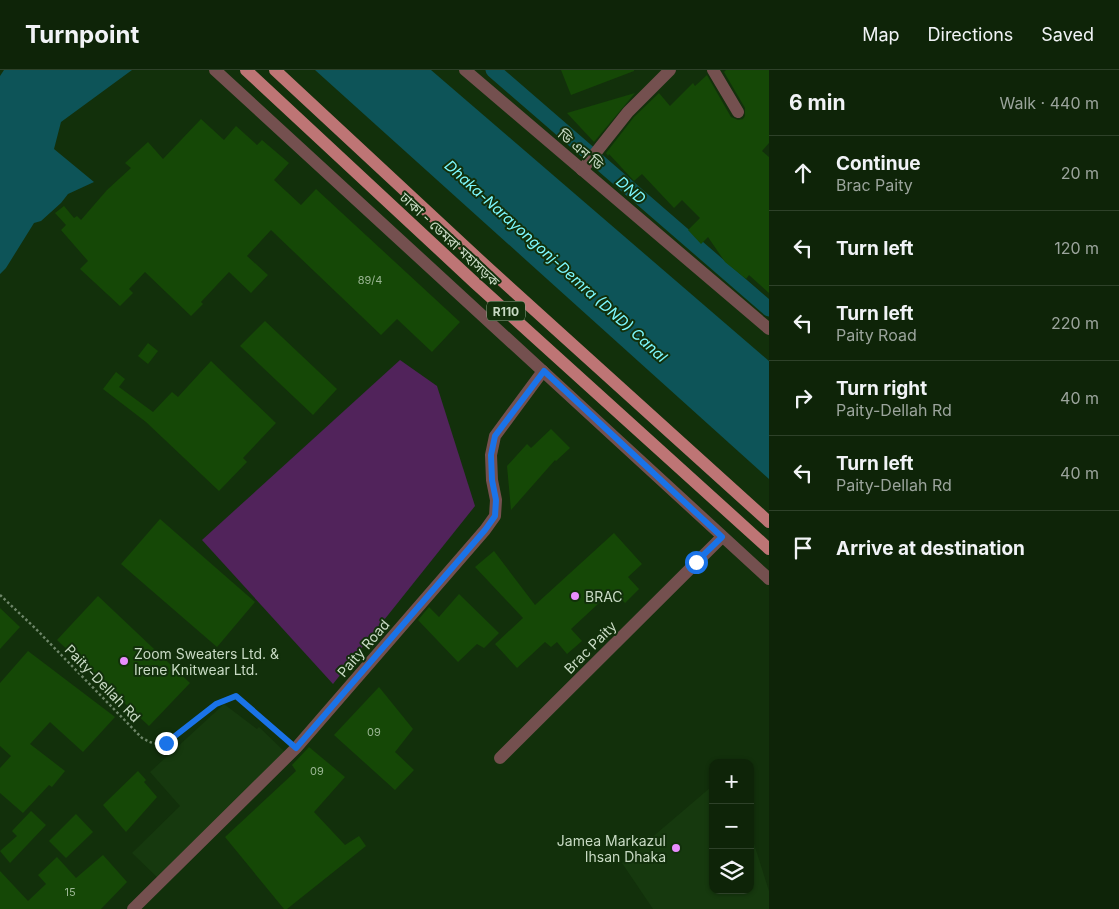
<!DOCTYPE html>
<html lang="en">
<head>
<meta charset="utf-8">
<style>
	:root { --surface:#0e2408; --page:#172c12; --text:#f1f3f6; --muted:#9ba49c; --line:#2e4129 }
	body { margin:0; font-family:Inter,"Noto Sans Bengali",sans-serif; background:var(--page); color:var(--text) }
	.controls { position:absolute; right:15px; bottom:15px; display:grid; overflow:hidden; border-radius:10px; box-shadow:0 1px 4px #0004 }
	.controls button { width:45px; height:45px; display:grid; place-items:center; padding:0; border:0; border-bottom:1px solid var(--line); background:var(--surface); color:var(--text); font:25px sans-serif }
	.stop { position:absolute; width:15px; height:15px; margin:-11px; border:4px solid #1a73e8; border-radius:50%; background:#fff }
	.stop.end { background:#1a73e8; border-color:#fff; box-shadow:0 1px 5px #0008 }
	.list { margin:0; padding:0; list-style:none }
	h2 { display:flex; justify-content:space-between; align-items:center; height:65px; margin:0; padding:0 20px; font-size:21px }
	h2 small { font-size:16px; font-weight:400; color:var(--muted) }
	.list li { display:grid; grid-template-columns:32px 1fr auto; gap:15px; align-items:center; box-sizing:border-box; height:75px; padding:0 20px; border-top:1px solid var(--line) }
	.list b { display:block; font-size:19px; white-space:nowrap }
	.list p { margin:0; font-size:16px; white-space:nowrap; color:var(--muted) }
	.list em { font-size:16px; font-style:normal; color:var(--muted) }
	.icon { flex:none; width:28px; height:28px; fill:none; stroke:currentColor; stroke-width:2; stroke-linecap:round; stroke-linejoin:round }
	.map { position:relative; flex:none; width:769px; height:839px; overflow:hidden }
	header { display:flex; align-items:center; gap:30px; box-sizing:border-box; height:70px; padding:0 25px; background:var(--surface); border-bottom:1px solid var(--line) }
	header strong { font-size:24px }
	nav { display:flex; gap:28px; margin-inline-start:auto; font-size:18px }
	main { display:flex }
	aside { flex:1; background:var(--surface) }
	.map>svg:first-child { display:block }
	.built { fill:#16390e }
	.green { fill:#51235b }
	.water { fill:#0d5458 }
	.lines { fill:none; stroke-linecap:round; stroke-linejoin:round }
	.canal { stroke:#0d5458; stroke-width:15 }
	.building { fill:#154806 }
	.path { stroke:#6e8669; stroke-width:2.5; stroke-dasharray:2.5 2.5; stroke-linecap:butt }
	.minor { stroke:#74504f; stroke-width:12 }
	.primary { stroke:#be7575; stroke-width:12 }
	.route { stroke:#1a73e8; stroke-width:6 }
	.poi-dot { fill:#e98dfe; stroke:#12300b; stroke-width:2 }
	.labels { text-anchor:middle; dominant-baseline:central; stroke-width:4; stroke-linejoin:round; paint-order:stroke }
	.number-label { font-size:11px; fill:#9bb694 }
	.shield { fill:#12300b; stroke:#91a78c; stroke-width:1 }
	.shield-label { font-size:12px; font-weight:bold; fill:#c8dac4 }
	.street-label { font-size:14px; fill:#c8dac4; stroke:#12300b }
	.poi-label { font-size:14px; fill:#c8dac4; stroke:#12300b; text-anchor:start }
	.water-label { font-size:15px; font-style:italic; fill:#7df8ff; stroke:#12300b }
</style>
</head>
<body>
<header>
<strong>Turnpoint</strong>
<nav><a>Map</a><a>Directions</a><a>Saved</a></nav>
</header>
<main>
<div class="map">
<svg width="769" height="839" viewBox="0 0 769 839">
	<rect width="100%" height="100%" fill="#12300b"/>
	<g class="built">
		<polygon points="224,634 257,659 259,657 285,682 159,809 132,783 180,736 150,702"/>
		<polygon points="711,717 713,719 713,820 750,820 750,761 769,821 769,839 653,839 622,793"/>
	</g>
	<polygon class="green" points="400,290 437,316 475,436 333,614 202,470"/>
	<g class="water">
		<polygon points="4,0 132,0 61,52 54,79 94,112 68,124 61,133 41,151 34,153 6,198 0,204 0,6"/>
		<polygon points="315,0 431,0 769,291 769,409"/>
	</g>
	<g class="lines">
		<polyline class="canal" points="493,0 769,239"/>
	</g>
	<g class="building">
		<polygon points="561,0 634,0 634,1 571,25"/>
		<polygon points="726,0 769,0 769,73 762,81 769,87 769,223 749,205 746,209 725,192 708,167 701,174 688,160 700,148 682,130 674,138 642,104 634,111 609,84 608,86 606,83 634,47 659,23 670,36 693,13 695,16 707,5 731,47 738,50 743,49 745,46 745,38 724,2"/>
		<polygon points="635,23 594,72 567,43"/>
		<polygon points="201,49 224,70 236,56 257,75 262,70 289,93 274,110 301,135 316,119 460,252 432,282 397,249 381,265 271,160 247,186 268,205 251,223 229,202 201,232 203,234 191,246 145,202 129,219 133,223 120,236 80,199 88,191 61,160 66,155 55,143 64,136 74,148 77,146 81,150 107,120 131,98 125,93 148,72 163,89"/>
		<polygon points="265,251 337,319 313,345 240,276"/>
		<polygon points="148,273 158,281 148,294 138,286"/>
		<polygon points="211,291 276,353 243,388 247,392 219,421 146,352 103,319 116,302 125,309 119,317 153,342 172,322 178,327"/>
		<polygon points="551,359 570,378 556,391 555,390 511,440 507,396 527,374 531,378"/>
		<polygon points="160,449 255,532 217,577 121,494"/>
		<polygon points="614,463 642,494 628,507 639,519 625,533 613,520 571,559 582,571 567,584 557,572 551,577 545,572 517,598 495,574 523,548 475,497 494,481 535,535"/>
		<polygon points="459,524 499,563 484,578 477,574 458,592 418,550 429,537 439,547"/>
		<polygon points="98,526 190,613 149,656 57,570"/>
		<polygon points="0,538 20,557 0,579"/>
		<polygon points="28,581 115,647 83,682 50,652 30,674 65,701 52,717 49,715 23,743 0,723 0,698 11,686 0,676 0,613"/>
		<polygon points="379,617 413,659 395,682 414,700 395,720 334,665"/>
		<polygon points="309,677 345,707 314,742 345,775 359,766 366,776 287,839 284,839 225,767 296,701 292,695"/>
		<polygon points="138,701 146,710 144,712 157,727 126,762 103,735"/>
		<polygon points="31,741 46,755 10,793 0,781 17,766 12,761"/>
		<polygon points="76,744 93,762 66,788 49,771"/>
		<polygon points="103,785 127,812 101,839 0,839 0,801 28,831 46,814 38,805 57,787 76,808"/>
	</g>
	<g class="lines">
		<path class="path" d="M0,525L35,558L142,668C151,673 156,675 166,673L216,634L236,626L287,670"/>
		<g class="minor">
			<polyline points="215,0 769,509"/>
			<polyline points="465,0 769,259"/>
			<polyline points="713,0 738,42"/>
			<polyline points="582,100 628,42 670,0"/>
			<polyline points="500,688 722,467"/>
			<polyline points="133,839 296,678 485,460 495,446 496,430 492,410 491,385 495,366 543,301"/>
		</g>
		<g class="primary">
			<polyline points="246,0 475,213 769,479"/>
			<polyline points="275,0 488,198 769,452"/>
		</g>
	</g>
	<g class="lines">
		<polyline class="route" points="166,673 216,634 236,626 296,678 485,460 495,446 496,430 492,410 491,385 495,366 544,301 722,467 696,492"/>
	</g>
	<g class="poi-dot">
		<circle cx="575" cy="526" r="5"/>
		<circle cx="124" cy="591" r="5"/>
		<circle cx="676" cy="778" r="5"/>
	</g>
	<g class="labels">
		<g class="number-label">
			<text x="370" y="210">89/4</text>
			<text x="374" y="662">09</text>
			<text x="317" y="701">09</text>
			<text x="70" y="822">15</text>
		</g>
		<rect class="shield" x="487" y="231.5" width="38" height="19" rx="4"/>
		<g class="shield-label">
			<text x="506" y="241">R110</text>
		</g>
		<g class="street-label">
			<text transform="translate(581 79) rotate(40)">ডি এন ডি</text>
			<text transform="translate(450 169) rotate(43)">ঢাকা - ডেমরা মহাসড়ক</text>
			<text transform="translate(590 577) rotate(-45)">Brac Paity</text>
			<text transform="translate(363 578) rotate(-49)">Paity Road</text>
			<text transform="translate(103 613) rotate(46)">Paity-Dellah Rd</text>
		</g>
		<g class="poi-label">
			<text x="585" y="526">BRAC</text>
			<text x="134" y="583">Zoom Sweaters Ltd. &amp;<tspan x="134" dy="16">Irene Knitwear Ltd.</tspan></text>
			<text x="666" y="770" text-anchor="end">Jamea Markazul<tspan x="666" dy="16">Ihsan Dhaka</tspan></text>
		</g>
		<g class="water-label">
			<text transform="translate(631 120) rotate(41)">DND</text>
			<text transform="translate(556 191) rotate(42)">Dhaka-Narayongonj-Demra (DND) Canal</text>
		</g>
	</g>
</svg>
<div class="controls">
<button>+</button>
<button>−</button>
<button><svg class="icon" aria-label="layers" viewBox="0 0 24 24"><path d="M12 4l9 5-9 5-9-5zM3 14l9 5 9-5"/></svg></button>
</div>
<div class="stop" style="left:696px;top:492px"></div>
<div class="stop end" style="left:166px;top:673px"></div>
</div>
<aside>
<h2>6 min<small>Walk · 440 m</small></h2>
<ul class="list">
<li><svg class="icon" aria-label="ahead" viewBox="0 0 24 24"><path d="M12 20V5M6 11l6-6 6 6"/></svg><div><b>Continue</b><p>Brac Paity</p></div><em>20 m</em></li>
<li><svg class="icon" aria-label="left" viewBox="0 0 24 24"><path d="M17 20v-9H6M10 6l-5 5 5 5"/></svg><div><b>Turn left</b></div><em>120 m</em></li>
<li><svg class="icon" aria-label="left" viewBox="0 0 24 24"><path d="M17 20v-9H6M10 6l-5 5 5 5"/></svg><div><b>Turn left</b><p>Paity Road</p></div><em>220 m</em></li>
<li><svg class="icon" aria-label="right" viewBox="0 0 24 24"><path d="M7 20v-9h11M14 6l5 5-5 5"/></svg><div><b>Turn right</b><p>Paity-Dellah Rd</p></div><em>40 m</em></li>
<li><svg class="icon" aria-label="left" viewBox="0 0 24 24"><path d="M17 20v-9H6M10 6l-5 5 5 5"/></svg><div><b>Turn left</b><p>Paity-Dellah Rd</p></div><em>40 m</em></li>
<li><svg class="icon" aria-label="arrive" viewBox="0 0 24 24"><path d="M6 21V4h12l-3 4 3 4H6"/></svg><div><b>Arrive at destination</b></div></li>
</ul>
</aside>
</main>
</body>
</html>
